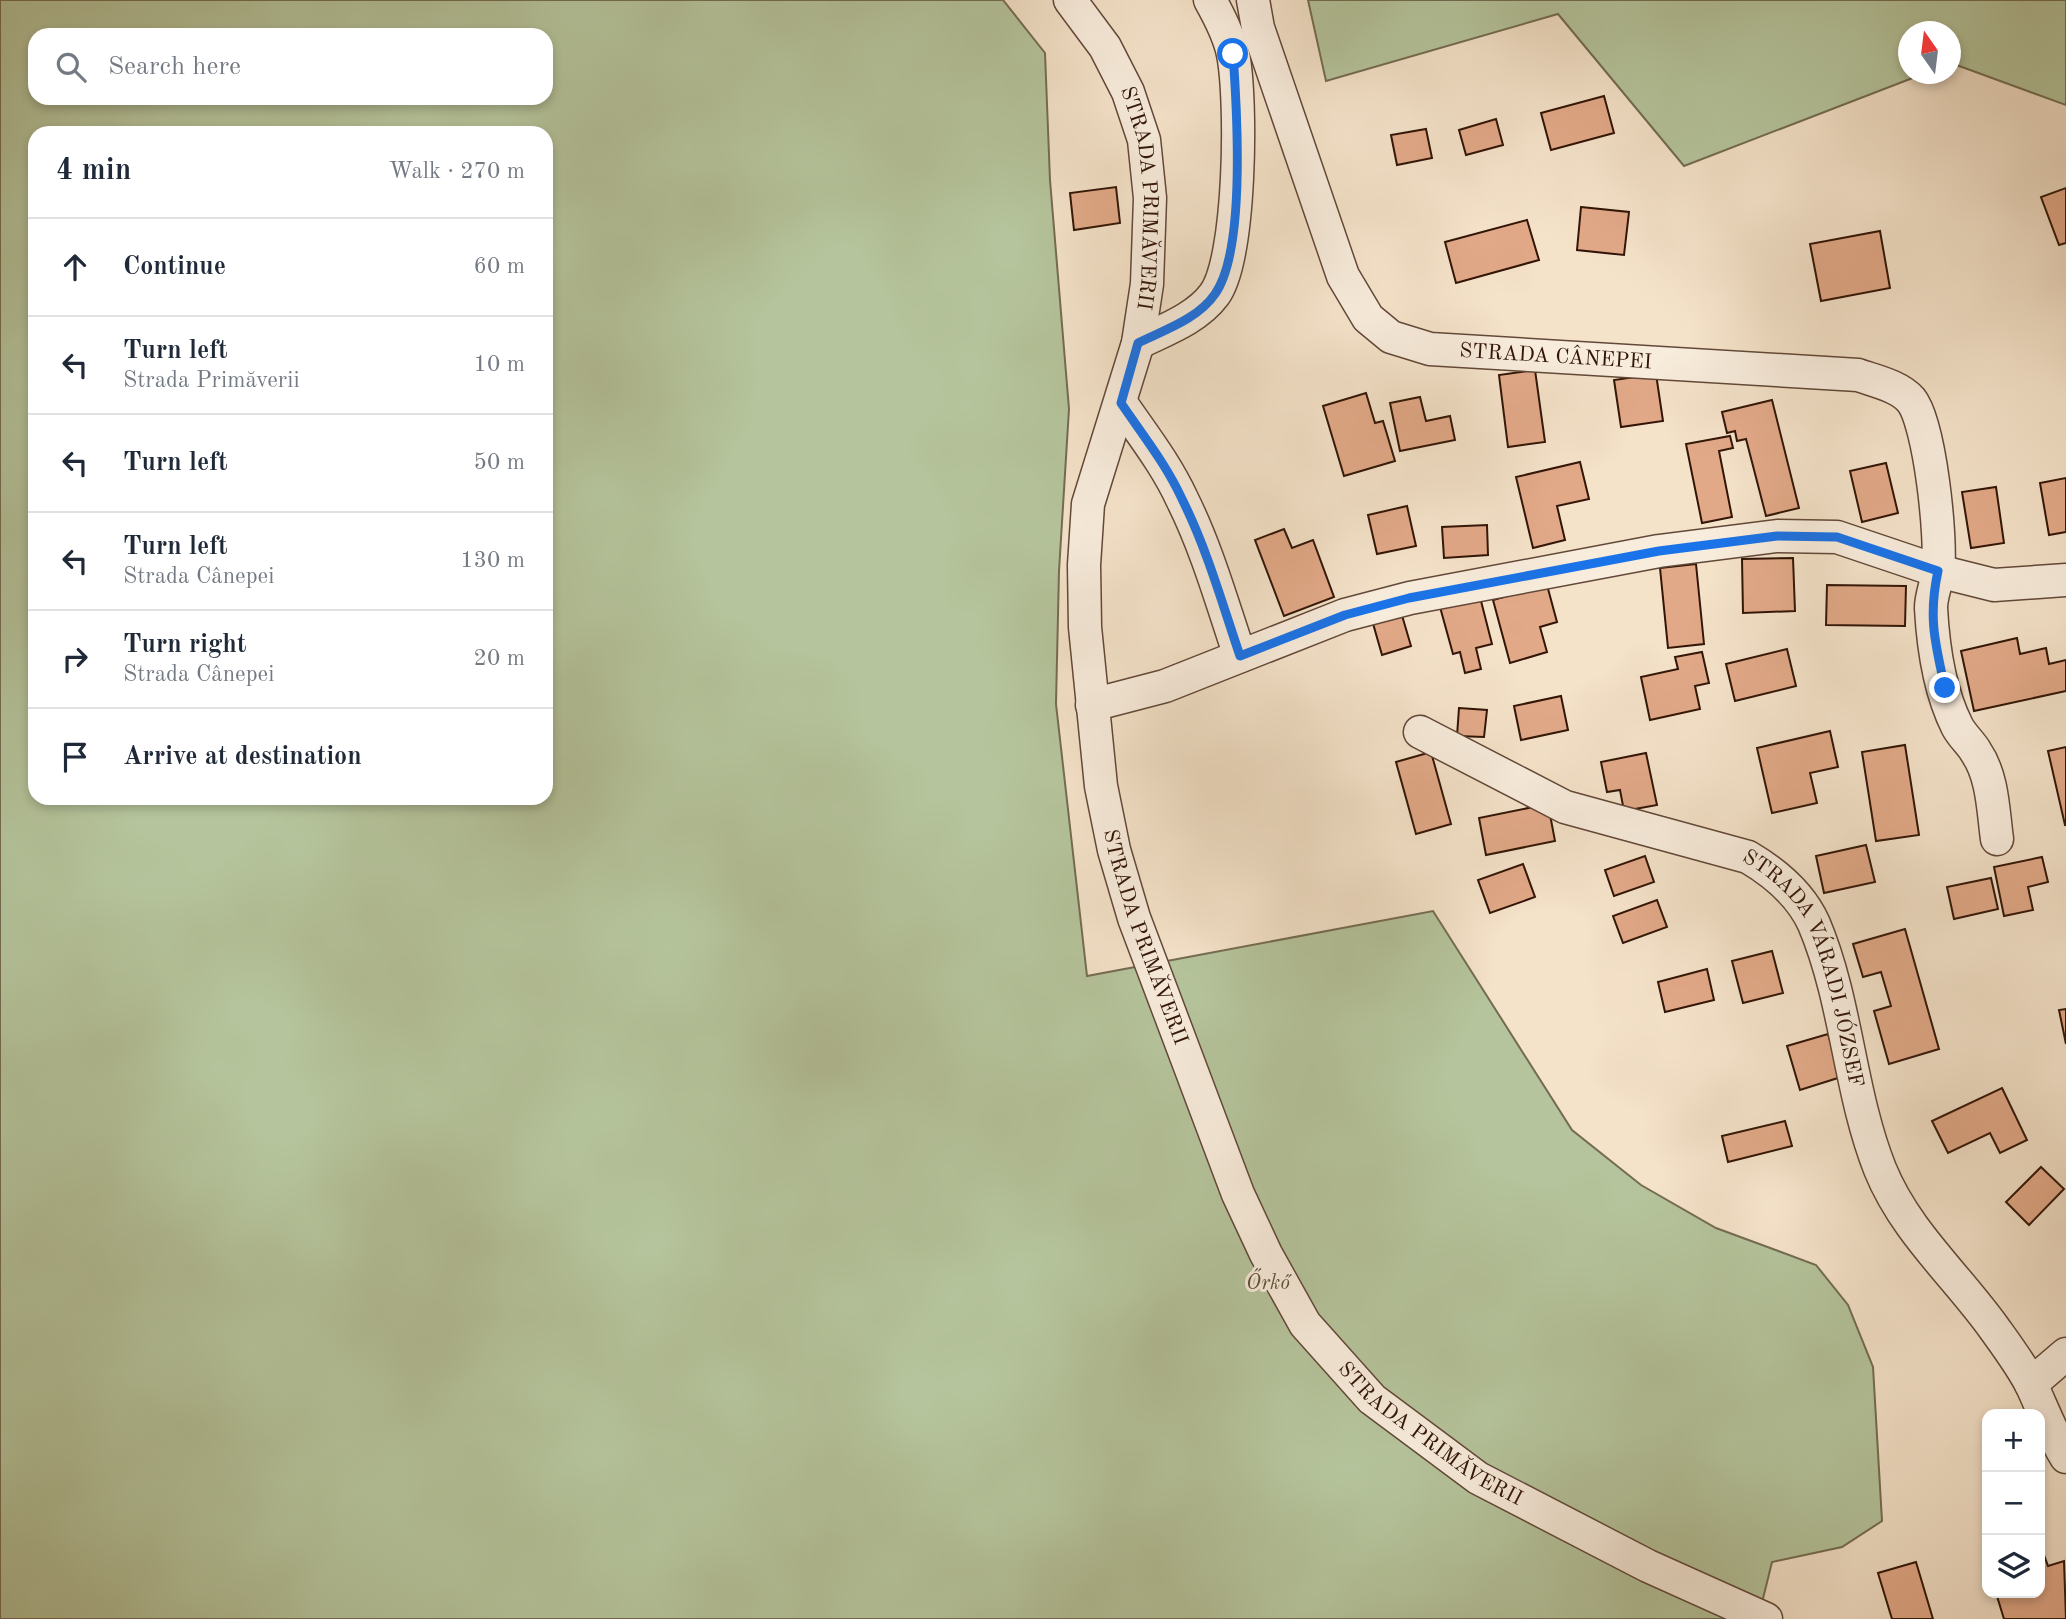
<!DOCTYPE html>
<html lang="en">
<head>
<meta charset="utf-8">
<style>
	:root { --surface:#fff; --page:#f2f2f3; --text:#1f2937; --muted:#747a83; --line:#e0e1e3 }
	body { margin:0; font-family:"Old Standard TT",serif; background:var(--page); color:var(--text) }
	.controls { position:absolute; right:21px; bottom:21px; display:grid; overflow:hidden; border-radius:14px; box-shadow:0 4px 10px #0003 }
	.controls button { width:63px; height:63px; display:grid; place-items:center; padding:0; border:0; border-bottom:2px solid var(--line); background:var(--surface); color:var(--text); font:35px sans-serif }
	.compass { position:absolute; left:1898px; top:21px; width:63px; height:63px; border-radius:50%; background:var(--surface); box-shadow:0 4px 10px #0003; rotate:346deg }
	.stop { position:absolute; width:21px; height:21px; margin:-16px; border:5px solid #1a73e8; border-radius:50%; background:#fff }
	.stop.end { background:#1a73e8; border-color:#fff; box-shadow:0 2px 7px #0008 }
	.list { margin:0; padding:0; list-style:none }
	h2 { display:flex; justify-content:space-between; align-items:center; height:91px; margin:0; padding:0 28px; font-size:30px }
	h2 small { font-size:23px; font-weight:400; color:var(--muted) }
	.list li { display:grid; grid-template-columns:46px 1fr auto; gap:21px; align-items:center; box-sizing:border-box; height:98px; padding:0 28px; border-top:2px solid var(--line) }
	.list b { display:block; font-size:26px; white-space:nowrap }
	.list p { margin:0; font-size:23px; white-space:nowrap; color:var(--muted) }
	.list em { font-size:23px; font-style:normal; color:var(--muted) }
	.icon { flex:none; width:38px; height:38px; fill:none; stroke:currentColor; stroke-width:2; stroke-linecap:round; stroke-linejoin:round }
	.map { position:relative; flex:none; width:2066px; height:1619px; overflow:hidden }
	.search { position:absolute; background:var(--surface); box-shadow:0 4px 10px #0003; left:28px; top:28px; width:525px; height:77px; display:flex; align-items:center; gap:18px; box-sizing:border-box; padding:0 24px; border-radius:21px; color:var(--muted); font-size:26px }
	.panel { position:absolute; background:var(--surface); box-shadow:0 4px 10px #0003; left:28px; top:126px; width:525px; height:679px; border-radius:21px }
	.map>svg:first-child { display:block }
	.green { fill:#b5c49c; stroke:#746c52; stroke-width:2; fill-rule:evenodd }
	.building { fill:#e2a988; stroke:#321507; stroke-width:2 }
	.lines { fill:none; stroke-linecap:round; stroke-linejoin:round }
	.minor-casing { stroke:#624838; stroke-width:35 }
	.minor { stroke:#f8ecdc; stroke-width:32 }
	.route { stroke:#1a73e8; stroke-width:9 }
	.labels { text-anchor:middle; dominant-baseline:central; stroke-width:6; stroke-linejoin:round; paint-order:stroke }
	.street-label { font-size:21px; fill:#321507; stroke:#f8ecdc }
	.park-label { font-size:21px; font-style:italic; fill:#60523b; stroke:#f8ecdc }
</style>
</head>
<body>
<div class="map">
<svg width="2066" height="1619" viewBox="0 0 2066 1619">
	<rect width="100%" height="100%" fill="#f4e2c9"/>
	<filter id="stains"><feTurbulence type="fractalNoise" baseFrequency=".00286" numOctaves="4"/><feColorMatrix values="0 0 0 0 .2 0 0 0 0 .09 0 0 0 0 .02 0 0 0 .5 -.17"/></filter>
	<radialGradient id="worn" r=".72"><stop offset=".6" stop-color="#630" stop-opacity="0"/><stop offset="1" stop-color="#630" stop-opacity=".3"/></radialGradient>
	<g class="green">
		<path d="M0,0H1003L1045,53L1050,180L1069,409L1059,571L1056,704L1087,976L1433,911L1572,1130L1641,1185L1716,1228L1816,1265L1848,1305L1873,1367L1882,1521L1842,1547L1772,1562L1758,1619H0ZM35,35H546V98H35ZM35,133H546V798H35Z"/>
		<polygon points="1308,0 2066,0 2066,105 1951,63 1951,32 1909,32 1909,74 1923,74 1684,166 1558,14 1326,81"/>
	</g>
	<g class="building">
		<polygon points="1604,96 1614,133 1551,150 1541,113"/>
		<polygon points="1496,119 1503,145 1466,155 1459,130"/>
		<polygon points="1426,129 1432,158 1397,165 1391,135"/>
		<polygon points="1116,187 1120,223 1074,230 1070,193"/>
		<polygon points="2066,188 2066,243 2059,245 2041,197"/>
		<polygon points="1581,207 1629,212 1624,255 1577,250"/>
		<polygon points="1527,220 1539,260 1456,283 1445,242"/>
		<polygon points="1880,231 1890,288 1821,301 1810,244"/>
		<polygon points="1535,370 1545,442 1508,447 1499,375"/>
		<polygon points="1656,374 1663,421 1621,427 1614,380"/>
		<polygon points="1366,393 1375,423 1383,421 1395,461 1344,476 1323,406"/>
		<polygon points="1420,397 1426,421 1450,416 1455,440 1400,451 1390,403"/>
		<polygon points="1772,400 1799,508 1766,516 1746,439 1737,441 1735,431 1727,433 1722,412"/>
		<polygon points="1730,436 1733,448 1719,451 1732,517 1702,523 1686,444"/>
		<polygon points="1580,462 1589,499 1557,506 1565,540 1533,548 1516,477"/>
		<polygon points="1886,463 1898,513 1862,522 1850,471"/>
		<polygon points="2066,478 2066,532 2049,535 2040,483"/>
		<polygon points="1996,487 2004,543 1971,548 1962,492"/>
		<polygon points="1407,506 1416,546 1377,554 1368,515"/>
		<polygon points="1487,525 1488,555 1444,558 1442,527"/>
		<polygon points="1284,529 1292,548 1313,540 1334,597 1284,616 1255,540"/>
		<polygon points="1793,558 1795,611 1743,613 1742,559"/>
		<polygon points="1696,564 1704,644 1668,648 1660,568"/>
		<polygon points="1547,585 1557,622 1540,627 1547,652 1510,663 1493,600"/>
		<polygon points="1827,585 1906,586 1905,626 1826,625"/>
		<polygon points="1480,597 1492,644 1476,648 1481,669 1465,673 1460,652 1453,654 1440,607"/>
		<polygon points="1401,612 1411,646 1382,655 1372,620"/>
		<polygon points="2017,638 2020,654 2046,648 2049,664 2066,660 2066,691 1974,711 1961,651"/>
		<polygon points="1787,649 1796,686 1735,701 1726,664"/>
		<polygon points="1702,652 1709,683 1695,686 1700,709 1650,720 1641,677 1678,669 1675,657"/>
		<polygon points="1561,696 1568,730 1521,740 1514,706"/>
		<polygon points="1459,708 1487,710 1484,737 1457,736"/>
		<polygon points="1830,731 1838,767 1810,773 1817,803 1772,813 1757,748"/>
		<polygon points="1905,745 1919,835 1876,841 1862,752"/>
		<polygon points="2066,747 2066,825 2065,825 2048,751"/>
		<polygon points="1431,752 1451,824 1416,834 1396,762"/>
		<polygon points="1646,753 1657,805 1624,811 1620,790 1607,792 1601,762"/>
		<polygon points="1548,804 1555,841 1486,855 1479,818"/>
		<polygon points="1866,845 1875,882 1824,893 1816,856"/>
		<polygon points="1645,856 1654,882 1614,896 1605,870"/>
		<polygon points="2042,857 2048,882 2028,887 2033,910 2004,916 1994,867"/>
		<polygon points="1523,864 1535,897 1490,913 1478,880"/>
		<polygon points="1991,878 1998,909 1954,919 1947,887"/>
		<polygon points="1657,900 1667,927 1623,943 1613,916"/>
		<polygon points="1905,929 1939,1049 1889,1064 1874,1011 1891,1006 1881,972 1863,977 1853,944"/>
		<polygon points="1772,951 1783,993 1743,1003 1732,961"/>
		<polygon points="1707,969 1714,1000 1665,1012 1658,982"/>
		<polygon points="2066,1009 2066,1044 2059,1010"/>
		<polygon points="1828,1034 1841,1077 1800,1090 1787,1046"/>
		<polygon points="2002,1088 2027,1140 2000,1153 1990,1133 1948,1153 1932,1121"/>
		<polygon points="1785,1121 1792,1146 1728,1162 1722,1136"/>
		<polygon points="2041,1167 2064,1189 2029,1225 2006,1202"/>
		<polygon points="2044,1555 2048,1566 2064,1561 2066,1619 2004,1619 1996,1593 2040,1593 2040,1557"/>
		<polygon points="1916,1562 1933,1619 1892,1619 1878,1573"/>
	</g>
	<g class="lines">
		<defs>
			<g id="minor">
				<path id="s1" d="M1070,0L1105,47L1128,92L1144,140L1150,198L1147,284L1138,343L1088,504L1084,565L1085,627L1101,786L1114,850L1134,918L1238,1194L1266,1254L1305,1324L1372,1399L1478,1478L1648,1566L1766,1619"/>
				<path id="s2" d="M1253,0L1258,28L1343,276L1368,318L1391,337L1430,349L1858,375C1875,381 1899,386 1911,400C1930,423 1942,540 1938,571C1937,583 1931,595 1931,608C1933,645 1940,692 1957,726C1962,736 1971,743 1976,752C1993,777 1993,810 1997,839"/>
				<path d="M1138,343C1164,330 1196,319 1214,295C1241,260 1242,99 1233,54C1229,35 1219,16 1210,0"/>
				<path d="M1121,403C1142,434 1166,464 1182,499C1207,549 1222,603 1240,656"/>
				<polyline points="1092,705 1165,686 1345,615 1410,598 1659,551 1777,536 1837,537 1938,571 1994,585 2066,580"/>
				<path id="s3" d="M1420,732L1565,807L1748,857C1775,873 1801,895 1814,924C1847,1002 1849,1091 1880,1169C1905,1231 1956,1275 1994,1328C2007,1346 2022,1366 2032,1386C2043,1410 2052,1434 2066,1457"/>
				<polyline points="2031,1384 2066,1354"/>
			</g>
		</defs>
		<use href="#minor" class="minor-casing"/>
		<use href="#minor" class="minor"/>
	</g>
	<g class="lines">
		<path class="route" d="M1233,54C1237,109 1246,250 1215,294C1198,319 1164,330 1138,343L1121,403C1142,434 1166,464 1182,499C1207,549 1222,603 1240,656L1345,615L1409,598L1659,551L1777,536L1837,537L1938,571C1928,617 1935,643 1945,688"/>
	</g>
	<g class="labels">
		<g class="street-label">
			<text stroke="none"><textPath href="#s1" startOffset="217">STRADA PRIMĂVERII</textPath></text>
			<text stroke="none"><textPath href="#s2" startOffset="536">STRADA CÂNEPEI</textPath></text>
			<text stroke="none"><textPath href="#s1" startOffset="973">STRADA PRIMĂVERII</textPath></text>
			<text stroke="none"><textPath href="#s3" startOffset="483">STRADA VÁRADI JÓZSEF</textPath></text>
			<text stroke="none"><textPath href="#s1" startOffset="1561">STRADA PRIMĂVERII</textPath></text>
		</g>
		<g class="park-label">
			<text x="1268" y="1283">Őrkő</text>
		</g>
	</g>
	<rect width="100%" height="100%" filter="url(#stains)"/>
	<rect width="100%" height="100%" fill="url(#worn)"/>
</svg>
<div class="controls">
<button>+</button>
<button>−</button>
<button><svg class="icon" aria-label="layers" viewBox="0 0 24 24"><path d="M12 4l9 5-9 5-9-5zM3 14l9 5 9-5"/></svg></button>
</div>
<svg class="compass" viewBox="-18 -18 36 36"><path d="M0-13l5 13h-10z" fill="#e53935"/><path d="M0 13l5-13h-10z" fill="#747a83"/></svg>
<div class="stop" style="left:1233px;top:54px"></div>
<div class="stop end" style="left:1945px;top:688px"></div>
<div class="search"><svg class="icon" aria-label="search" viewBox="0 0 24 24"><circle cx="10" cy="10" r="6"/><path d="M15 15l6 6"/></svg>Search here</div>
<section class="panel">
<h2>4 min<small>Walk · 270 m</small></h2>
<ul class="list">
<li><svg class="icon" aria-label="ahead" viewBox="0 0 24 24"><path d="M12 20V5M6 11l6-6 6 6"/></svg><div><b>Continue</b></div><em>60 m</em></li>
<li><svg class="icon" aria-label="left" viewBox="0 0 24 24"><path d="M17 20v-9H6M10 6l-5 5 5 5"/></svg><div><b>Turn left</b><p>Strada Primăverii</p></div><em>10 m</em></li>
<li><svg class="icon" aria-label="left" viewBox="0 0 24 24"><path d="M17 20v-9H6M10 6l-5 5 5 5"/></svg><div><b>Turn left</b></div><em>50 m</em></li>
<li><svg class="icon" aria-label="left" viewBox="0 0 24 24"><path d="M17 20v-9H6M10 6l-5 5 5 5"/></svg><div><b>Turn left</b><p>Strada Cânepei</p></div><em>130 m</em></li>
<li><svg class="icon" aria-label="right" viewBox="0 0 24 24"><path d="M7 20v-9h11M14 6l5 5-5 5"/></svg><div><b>Turn right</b><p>Strada Cânepei</p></div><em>20 m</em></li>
<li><svg class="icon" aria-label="arrive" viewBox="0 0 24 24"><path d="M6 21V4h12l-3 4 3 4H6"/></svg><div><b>Arrive at destination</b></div></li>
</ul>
</section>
</div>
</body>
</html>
